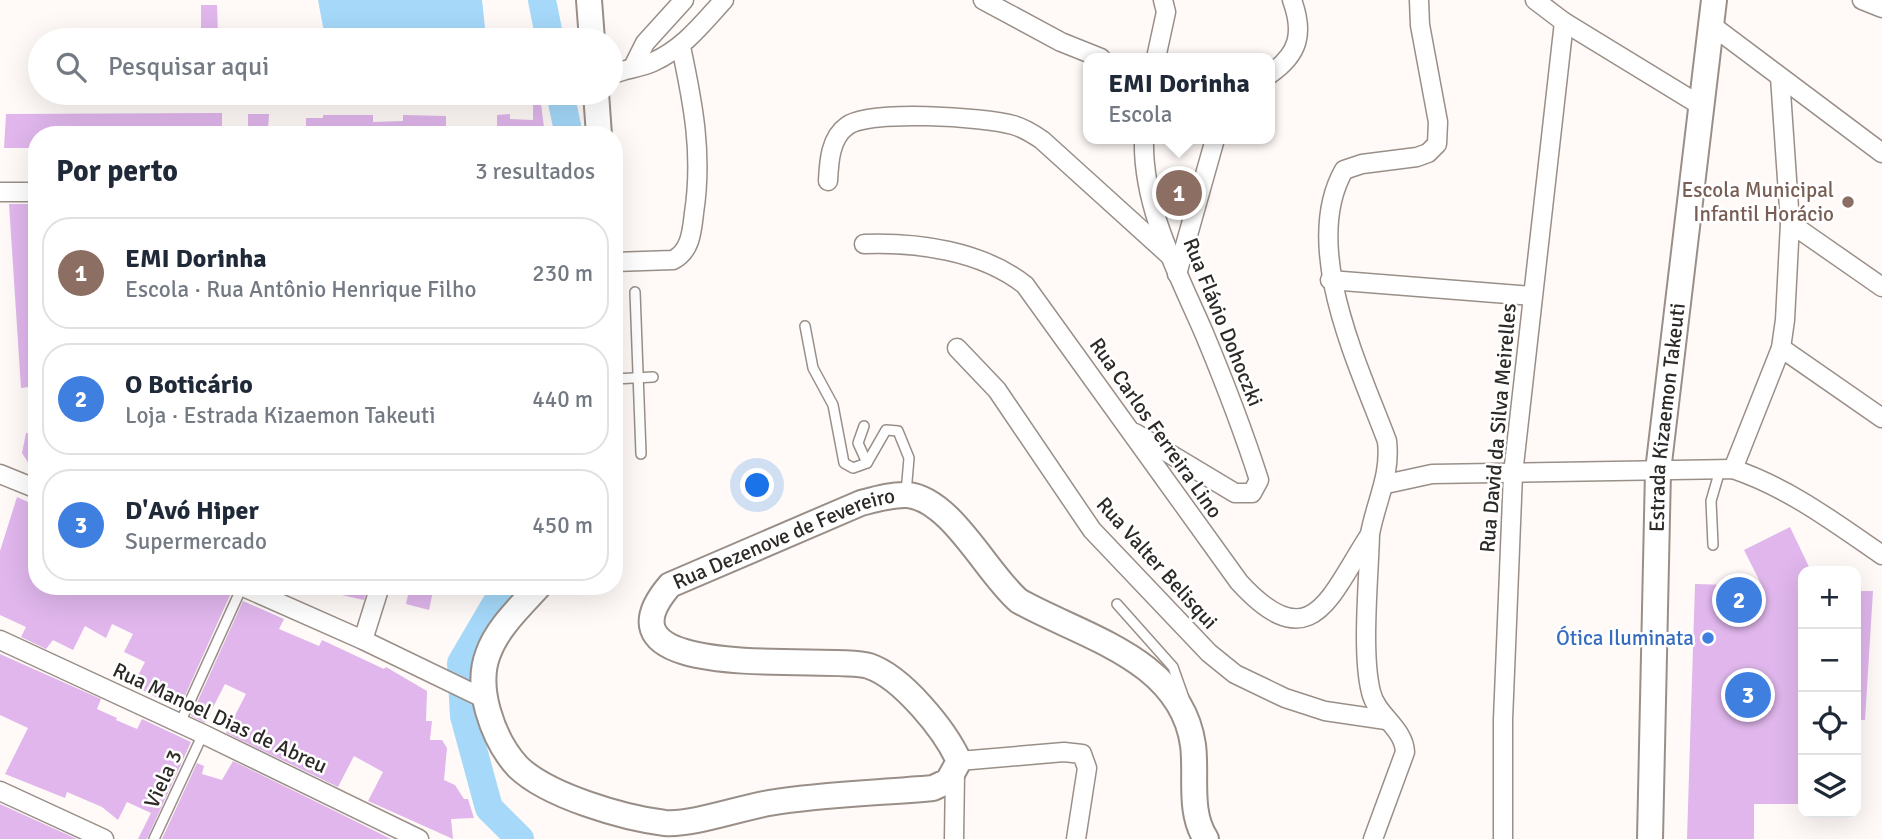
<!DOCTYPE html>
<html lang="pt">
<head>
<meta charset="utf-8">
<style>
	:root { --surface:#fff; --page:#f6f6f7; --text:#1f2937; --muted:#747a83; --line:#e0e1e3; --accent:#756a03 }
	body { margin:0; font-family:Signika,sans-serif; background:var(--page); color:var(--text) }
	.controls { position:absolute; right:21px; bottom:21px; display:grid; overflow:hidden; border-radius:14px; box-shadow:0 7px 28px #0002 }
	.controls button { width:63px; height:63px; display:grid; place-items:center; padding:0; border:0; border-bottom:2px solid var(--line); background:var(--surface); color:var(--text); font:35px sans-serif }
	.you { position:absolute; left:758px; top:486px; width:24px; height:24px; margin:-18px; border:5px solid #fff; border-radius:50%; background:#1a73e8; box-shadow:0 0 0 10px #1a73e833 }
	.badge { display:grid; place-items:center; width:46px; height:46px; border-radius:50%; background:var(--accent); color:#fff; font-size:23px; font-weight:700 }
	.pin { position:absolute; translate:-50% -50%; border:4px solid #fff; box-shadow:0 2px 7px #0006 }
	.popup { position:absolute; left:1083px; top:53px; width:192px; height:91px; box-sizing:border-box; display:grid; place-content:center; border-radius:14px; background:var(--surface); filter:drop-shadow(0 2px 5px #0005); font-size:23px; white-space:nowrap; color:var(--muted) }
	.popup b { font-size:26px; color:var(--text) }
	.popup::after { content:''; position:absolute; left:50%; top:100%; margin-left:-14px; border:14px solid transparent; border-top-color:var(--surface) }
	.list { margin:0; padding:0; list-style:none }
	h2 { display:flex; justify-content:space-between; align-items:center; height:91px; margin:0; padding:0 28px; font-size:30px }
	h2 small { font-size:23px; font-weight:400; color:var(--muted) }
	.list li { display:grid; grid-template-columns:46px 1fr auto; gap:21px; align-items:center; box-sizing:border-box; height:112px; margin:0 14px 14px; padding:0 14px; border:2px solid var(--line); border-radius:28px }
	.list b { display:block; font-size:26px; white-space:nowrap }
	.list p { margin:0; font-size:23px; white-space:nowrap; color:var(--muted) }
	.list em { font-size:23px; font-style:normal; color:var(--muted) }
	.icon { flex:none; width:38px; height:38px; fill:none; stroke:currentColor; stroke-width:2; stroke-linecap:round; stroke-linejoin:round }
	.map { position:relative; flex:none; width:1882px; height:839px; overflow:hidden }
	.search { position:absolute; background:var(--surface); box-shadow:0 7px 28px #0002; left:28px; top:28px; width:595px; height:77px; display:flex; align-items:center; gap:18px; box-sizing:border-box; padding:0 24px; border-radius:38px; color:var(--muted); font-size:26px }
	.panel { position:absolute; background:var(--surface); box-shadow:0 7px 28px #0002; left:28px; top:126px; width:595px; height:469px; border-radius:28px }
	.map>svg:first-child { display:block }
	.water { fill:#a5d8f9 }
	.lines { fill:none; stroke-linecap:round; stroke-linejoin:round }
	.river { stroke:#a5d8f9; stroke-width:28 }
	.building { fill:#e0b6ec }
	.lane-casing { stroke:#998f88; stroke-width:12 }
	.street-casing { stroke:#998f88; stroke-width:21 }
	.secondary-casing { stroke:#998f88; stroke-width:28 }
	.lane { stroke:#fff; stroke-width:9 }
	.street { stroke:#fff; stroke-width:18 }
	.secondary { stroke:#fff; stroke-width:24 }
	.education-dot { fill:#8d6e63; stroke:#fff; stroke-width:2.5 }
	.shop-dot { fill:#3f7fe0; stroke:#fff; stroke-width:2.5 }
	.labels { text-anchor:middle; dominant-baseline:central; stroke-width:5; stroke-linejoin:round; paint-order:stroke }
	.education-label { font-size:21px; fill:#785e54; stroke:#fff; text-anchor:end }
	.street-label { font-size:21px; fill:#2c2926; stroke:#fff }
	.shop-label { font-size:21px; fill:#366cbe; stroke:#fff; text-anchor:end }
</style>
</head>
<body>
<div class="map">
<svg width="1882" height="839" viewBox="0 0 1882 839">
	<rect width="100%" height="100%" fill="#fffaf7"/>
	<path class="water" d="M318,0H482L486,37L485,40C450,40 350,48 324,32Z"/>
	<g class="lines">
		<g class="river">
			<polyline points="542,0 550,40"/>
			<polyline points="560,93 569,135"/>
			<polyline points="511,586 495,605 461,663 464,716 489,808 520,839"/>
		</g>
	</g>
	<g class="building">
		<polygon points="201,5 217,5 218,34 201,35"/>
		<polygon points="533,96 540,96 545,135 497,135 497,115 510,114 510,119 533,120"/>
		<polygon points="222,113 222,135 133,135 133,126 109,126 109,135 37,135 37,148 4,148 6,114"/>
		<polygon points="248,114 269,114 268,129 248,130"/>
		<polygon points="323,115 373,115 373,122 403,121 403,115 446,116 446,135 306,135 306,118 323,118"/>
		<polygon points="9,204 37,204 37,386 21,388"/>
		<polygon points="26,433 37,434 37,477 22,453"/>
		<polygon points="17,497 37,506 37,586 215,586 231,593 179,709 133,685 145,662 124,652 133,634 112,624 106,638 85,626 73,650 53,640 46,649 21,637 26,627 0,615 0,551"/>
		<polygon points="1790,527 1811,571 1803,571 1803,804 1754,804 1754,839 1687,839 1695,584 1762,586 1744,550"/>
		<polygon points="325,586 368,586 364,600 324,591"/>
		<polygon points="410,586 434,586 429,610 406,604"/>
		<polygon points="1856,591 1873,591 1865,720 1856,720"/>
		<polygon points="243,601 284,619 279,629 319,646 322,640 384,669 386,667 427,691 426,721 432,721 430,740 442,740 447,748 444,780 455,785 464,799 468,799 474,818 451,819 453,839 368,801 383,772 354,756 338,787 226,733 246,694 225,684 205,723 191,716"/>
		<polygon points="0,654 101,699 97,709 117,718 116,720 137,729 142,719 191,742 147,839 138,839 151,813 127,802 118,820 102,807 67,792 65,798 5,774 28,728 0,715"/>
		<polygon points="233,761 335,811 391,839 162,839 197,763 204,766 202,774 222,780"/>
		<polygon points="0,804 77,839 0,839"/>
	</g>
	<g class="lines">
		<defs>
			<g id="lane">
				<polyline points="635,292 641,454"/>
				<polyline points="805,326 813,368 833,405 844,463 853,468 867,463 886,430 898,431 909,458 906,493"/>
				<polyline points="614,379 653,377"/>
				<polyline points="864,426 858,443 867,463"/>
				<polyline points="1713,545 1711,501 1720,470"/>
				<polyline points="1117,604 1173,667 1184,698"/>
				<polyline points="180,723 242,587"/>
				<polyline points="154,839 203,734"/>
			</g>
			<g id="street">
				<polyline points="983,0 1061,42 1101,58"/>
				<polyline points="1535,0 1564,22 1703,107"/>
				<polyline points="1862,0 1882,8"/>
				<polyline points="1710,24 1882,153"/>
				<polyline points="1156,58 1166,12 1163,0"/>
				<polyline points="634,65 645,43 684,0"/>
				<path d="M1270,74C1299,54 1304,33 1292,0"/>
				<path d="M611,75C624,69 640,68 653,62C684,48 702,24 724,0"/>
				<path d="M828,181C829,162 830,138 847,126C869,109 984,117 1013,125C1024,128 1032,133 1042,140L1169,255"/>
				<polyline points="0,192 37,192"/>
				<polyline points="1790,223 1882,287"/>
				<path d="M864,244C918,242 982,251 1025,285L1239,582C1311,661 1330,596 1369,536"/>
				<path d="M614,262L673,260C691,251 692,230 694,213C703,154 693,103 681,47"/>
				<polyline points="1177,274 1215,139"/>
				<polyline points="1330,280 1532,296"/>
				<polyline points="957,348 997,390 1092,530 1209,653 1235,674 1285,698 1325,711 1386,720"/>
				<polyline points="1781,348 1882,418"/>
				<path d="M1135,433L1235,493H1252L1259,480C1243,430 1224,381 1204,333C1178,273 1142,207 1144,139"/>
				<polyline points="1733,469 1781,348 1785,320 1790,223 1780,77"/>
				<polyline points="0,474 37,489"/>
				<path d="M1386,484L1432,474L1733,469C1789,488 1834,522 1882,555"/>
				<polyline points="241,586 363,640 485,699"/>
				<polyline points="0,640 203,734 419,839"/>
				<polyline points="363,640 380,586"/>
				<polyline points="959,761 1064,752 1082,754 1087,768 1076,839"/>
				<polyline points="0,791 104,839"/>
				<polyline points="954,839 955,773"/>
				<path d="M1373,839L1405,752C1404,728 1376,715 1371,692C1361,653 1369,577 1370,534C1376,501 1391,476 1387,441C1359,366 1300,247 1344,170L1362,164L1417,157L1428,153L1437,144L1438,122L1420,25L1419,0"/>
				<polyline points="1503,839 1503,720 1513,474 1564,22"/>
			</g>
			<g id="secondary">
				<polyline points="589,0 592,40"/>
				<polyline points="596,93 599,135"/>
				<path id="s1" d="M539,586C521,606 497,628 488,654C481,672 483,693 488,711C494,732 503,751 518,767C548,796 624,818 665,823C692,825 740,808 769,803C823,794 879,793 933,788L948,781L959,761C945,730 902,677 869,666C831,654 583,686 670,585L861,503C876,499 893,494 908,495C952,500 987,574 1019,601C1083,637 1181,659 1193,745C1197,775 1188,812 1206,839"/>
				<path id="s2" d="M1650,839L1658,471L1714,0"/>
			</g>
		</defs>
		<use href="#lane" class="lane-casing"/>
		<use href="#street" class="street-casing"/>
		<use href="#secondary" class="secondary-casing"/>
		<use href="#lane" class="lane"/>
		<use href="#street" class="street"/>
		<use href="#secondary" class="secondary"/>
	</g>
	<circle class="education-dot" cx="1848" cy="202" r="7"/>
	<circle class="shop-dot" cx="1708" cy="638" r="7"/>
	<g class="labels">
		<g class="education-label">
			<text x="1834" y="190">Escola Municipal<tspan x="1834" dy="24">Infantil Horácio</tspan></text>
		</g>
		<g class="street-label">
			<text transform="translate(1223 322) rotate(68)">Rua Flávio Dohoczki</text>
			<text stroke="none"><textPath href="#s2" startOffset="422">Estrada Kizaemon Takeuti</textPath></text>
			<text transform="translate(1156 428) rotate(55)">Rua Carlos Ferreira Lino</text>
			<text transform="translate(1498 428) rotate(-85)">Rua David da Silva Meirelles</text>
			<text stroke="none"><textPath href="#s1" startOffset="1209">Rua Dezenove de Fevereiro</textPath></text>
			<text transform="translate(1157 563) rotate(48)">Rua Valter Belisqui</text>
			<text transform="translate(220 718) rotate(25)">Rua Manoel Dias de Abreu</text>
			<text transform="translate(163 779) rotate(-65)">Viela 3</text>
		</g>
		<g class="shop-label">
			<text x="1694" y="638">Ótica Iluminata</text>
		</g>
	</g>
</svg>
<div class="controls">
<button>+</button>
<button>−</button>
<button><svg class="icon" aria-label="locate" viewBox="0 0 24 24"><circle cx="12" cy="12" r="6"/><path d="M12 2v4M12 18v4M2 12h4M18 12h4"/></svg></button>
<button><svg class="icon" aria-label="layers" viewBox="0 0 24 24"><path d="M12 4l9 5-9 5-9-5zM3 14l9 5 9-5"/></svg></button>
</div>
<div class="you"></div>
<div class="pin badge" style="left:1179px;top:193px;background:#8d6e63">1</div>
<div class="popup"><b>EMI Dorinha</b>Escola</div>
<div class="pin badge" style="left:1739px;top:600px;background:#3f7fe0">2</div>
<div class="pin badge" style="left:1748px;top:695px;background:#3f7fe0">3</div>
<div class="search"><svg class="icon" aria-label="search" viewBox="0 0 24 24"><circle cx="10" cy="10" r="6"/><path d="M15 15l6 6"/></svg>Pesquisar aqui</div>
<section class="panel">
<h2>Por perto<small>3 resultados</small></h2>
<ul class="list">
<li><span class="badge" style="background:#8d6e63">1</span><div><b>EMI Dorinha</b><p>Escola · Rua Antônio Henrique Filho</p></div><em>230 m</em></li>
<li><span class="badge" style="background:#3f7fe0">2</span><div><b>O Boticário</b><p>Loja · Estrada Kizaemon Takeuti</p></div><em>440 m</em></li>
<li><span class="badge" style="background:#3f7fe0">3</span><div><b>D'Avó Hiper</b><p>Supermercado</p></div><em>450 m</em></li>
</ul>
</section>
</div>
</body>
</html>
